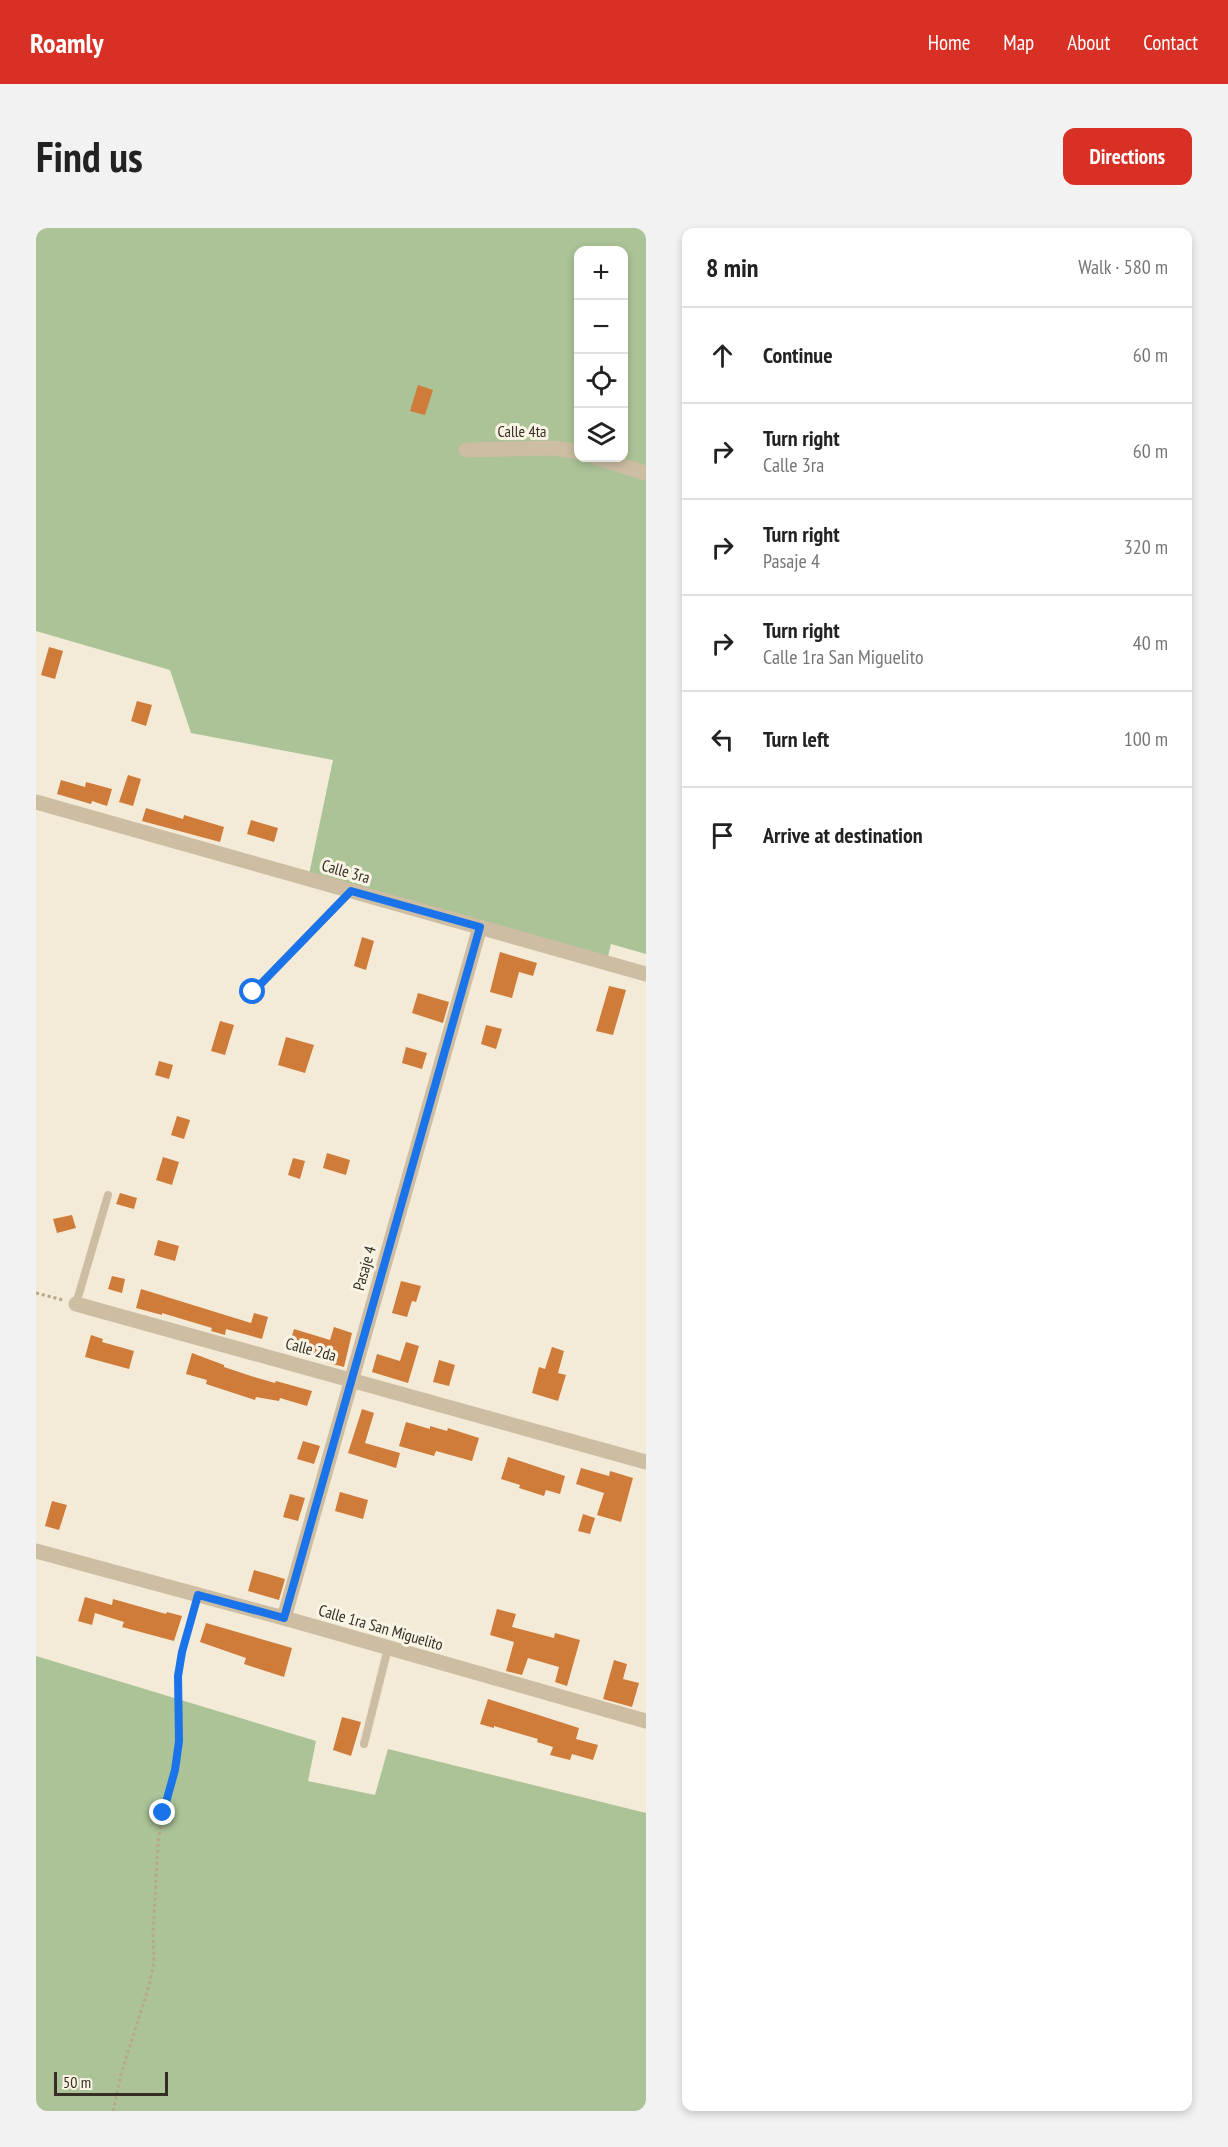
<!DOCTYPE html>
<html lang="en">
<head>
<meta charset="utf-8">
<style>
	:root { --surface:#fff; --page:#f2f2f2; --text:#222; --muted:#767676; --line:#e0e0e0; --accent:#d93025 }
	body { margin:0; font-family:"PT Sans Narrow",sans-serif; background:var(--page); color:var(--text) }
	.controls { position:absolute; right:18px; top:18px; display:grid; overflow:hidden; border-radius:12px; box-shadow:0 3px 9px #0003 }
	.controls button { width:54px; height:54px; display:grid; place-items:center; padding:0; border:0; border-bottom:2px solid var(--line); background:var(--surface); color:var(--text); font:30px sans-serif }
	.scale { position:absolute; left:18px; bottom:15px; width:114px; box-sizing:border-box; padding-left:6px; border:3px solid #362e25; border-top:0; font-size:16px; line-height:21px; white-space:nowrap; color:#362e25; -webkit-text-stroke:4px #faf4e4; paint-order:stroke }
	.stop { position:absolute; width:18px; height:18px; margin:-14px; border:4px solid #1a73e8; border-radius:50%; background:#fff }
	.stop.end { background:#1a73e8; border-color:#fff; box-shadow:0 2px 6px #0008 }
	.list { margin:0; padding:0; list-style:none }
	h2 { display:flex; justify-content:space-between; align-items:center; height:78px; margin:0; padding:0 24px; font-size:26px }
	h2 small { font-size:20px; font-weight:400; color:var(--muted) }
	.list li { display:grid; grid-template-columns:39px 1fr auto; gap:18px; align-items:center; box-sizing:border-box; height:96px; padding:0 24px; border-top:2px solid var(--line) }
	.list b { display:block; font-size:22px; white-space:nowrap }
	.list p { margin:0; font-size:20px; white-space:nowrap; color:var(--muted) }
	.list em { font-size:20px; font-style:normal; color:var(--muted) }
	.icon { flex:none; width:33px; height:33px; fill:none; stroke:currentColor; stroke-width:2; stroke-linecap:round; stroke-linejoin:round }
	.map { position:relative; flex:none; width:610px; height:1883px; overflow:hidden; border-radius:12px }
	header { display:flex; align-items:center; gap:36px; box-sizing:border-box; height:84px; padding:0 30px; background:var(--accent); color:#fff }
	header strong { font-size:28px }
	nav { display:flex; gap:33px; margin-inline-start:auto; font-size:21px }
	.intro { display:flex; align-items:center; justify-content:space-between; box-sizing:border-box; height:144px; padding:0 36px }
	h1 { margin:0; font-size:42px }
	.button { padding:15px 27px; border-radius:12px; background:var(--accent); color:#fff; font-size:21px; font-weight:700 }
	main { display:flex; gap:36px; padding:0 36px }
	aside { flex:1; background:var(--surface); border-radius:12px; box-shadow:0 3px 9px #0003 }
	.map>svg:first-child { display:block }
	.green { fill:#abc397; fill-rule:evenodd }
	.building { fill:#cf7b39 }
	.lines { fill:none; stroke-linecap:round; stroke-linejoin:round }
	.path { stroke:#b7a78d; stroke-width:3; stroke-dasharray:3 3; stroke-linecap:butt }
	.lane { stroke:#ccbda3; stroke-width:8 }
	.street { stroke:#ccbda3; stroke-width:15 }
	.route { stroke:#1a73e8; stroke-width:8 }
	.labels { text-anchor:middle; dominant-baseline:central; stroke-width:6; stroke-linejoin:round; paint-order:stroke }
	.street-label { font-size:16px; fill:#362e25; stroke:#faf4e4 }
</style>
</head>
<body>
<header>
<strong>Roamly</strong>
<nav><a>Home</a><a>Map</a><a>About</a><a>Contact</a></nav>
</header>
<div class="intro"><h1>Find us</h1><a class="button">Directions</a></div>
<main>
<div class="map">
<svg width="610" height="1883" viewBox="0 0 610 1883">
	<rect width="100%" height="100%" fill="#f3ebd7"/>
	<g class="green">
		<path d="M0,0H610V726L575,716L571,733L271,656L297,532L155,505L134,442L0,403ZM542,22H588V230H542Z"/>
		<polygon points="0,1428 280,1513 272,1553 339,1567 352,1521 610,1585 610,1883 0,1883"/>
	</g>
	<g class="building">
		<polygon points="382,157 397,162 389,187 374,183"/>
		<polygon points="13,419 27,423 19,451 5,447"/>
		<polygon points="101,473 116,477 110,498 95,493"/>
		<polygon points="92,547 105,551 97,578 83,574"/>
		<polygon points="25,552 49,559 50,554 76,561 71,578 56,573 55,576 21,566"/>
		<polygon points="110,580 147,591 148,587 188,599 184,614 106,593"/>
		<polygon points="215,592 242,600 238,614 211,606"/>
		<polygon points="326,709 338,713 330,742 318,738"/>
		<polygon points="464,724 501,735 497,748 483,744 476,770 454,764"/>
		<polygon points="573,758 590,762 577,807 560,803"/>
		<polygon points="382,765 413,774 407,795 376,785"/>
		<polygon points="184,793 198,797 189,827 175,823"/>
		<polygon points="450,797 466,801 460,821 445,816"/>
		<polygon points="250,809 278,817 269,845 242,837"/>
		<polygon points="370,819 391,825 386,841 366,835"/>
		<polygon points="123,833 137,837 133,851 119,847"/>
		<polygon points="141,888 154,892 148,911 135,907"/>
		<polygon points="291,925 314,932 310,947 287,940"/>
		<polygon points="127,929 143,934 136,957 120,952"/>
		<polygon points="257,930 269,933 264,951 252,947"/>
		<polygon points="84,965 101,970 98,981 80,976"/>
		<polygon points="36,987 40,1000 21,1005 17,991"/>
		<polygon points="122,1012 143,1018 139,1033 118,1027"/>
		<polygon points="76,1048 89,1051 86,1065 72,1061"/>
		<polygon points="365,1053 385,1058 380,1074 376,1073 371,1089 356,1085"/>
		<polygon points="105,1061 215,1095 218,1085 232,1089 226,1111 190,1101 189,1107 175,1103 176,1100 126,1085 126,1087 100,1080"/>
		<polygon points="298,1099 316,1105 308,1139 289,1134 291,1129 253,1118 258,1101 294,1112"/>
		<polygon points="55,1107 67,1111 66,1114 98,1123 93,1141 49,1129"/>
		<polygon points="370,1114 383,1118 372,1155 336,1144 341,1126 364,1133"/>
		<polygon points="516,1119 528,1123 522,1145 530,1147 522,1173 496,1165 503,1139 509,1141"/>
		<polygon points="156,1125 188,1137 188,1139 215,1148 239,1155 240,1153 276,1163 271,1178 244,1170 243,1173 220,1169 219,1172 170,1156 171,1152 150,1146"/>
		<polygon points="403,1132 419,1137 413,1158 397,1154"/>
		<polygon points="326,1181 338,1185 329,1215 364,1225 360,1240 312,1225"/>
		<polygon points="370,1194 394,1201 394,1198 411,1203 412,1200 443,1210 436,1233 400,1223 398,1228 363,1218"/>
		<polygon points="267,1213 284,1218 278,1236 261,1231"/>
		<polygon points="472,1229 529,1248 524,1266 510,1262 508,1268 483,1260 484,1257 465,1251"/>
		<polygon points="545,1240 573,1248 574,1243 597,1250 585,1294 561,1287 568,1265 540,1256"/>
		<polygon points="304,1264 332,1272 327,1291 299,1283"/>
		<polygon points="254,1266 269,1270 262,1293 247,1289"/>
		<polygon points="16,1273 31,1277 23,1302 9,1298"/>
		<polygon points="547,1286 559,1290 554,1306 542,1303"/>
		<polygon points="218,1342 249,1351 243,1372 212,1363"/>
		<polygon points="49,1369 76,1377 77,1371 130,1386 131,1384 146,1388 138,1413 86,1399 88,1394 59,1385 56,1397 42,1393"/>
		<polygon points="461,1381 480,1386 476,1399 518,1410 519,1405 544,1412 531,1458 519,1454 523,1439 492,1430 486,1447 470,1443 478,1414 454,1407"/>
		<polygon points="170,1395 256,1420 248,1449 208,1436 210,1430 164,1414"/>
		<polygon points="578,1432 591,1436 587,1451 603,1455 596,1479 567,1471"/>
		<polygon points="452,1471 543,1500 540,1511 562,1517 557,1532 536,1526 534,1532 514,1527 517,1519 501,1514 502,1511 458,1498 458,1500 444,1496"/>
		<polygon points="306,1489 325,1494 315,1528 297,1522"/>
	</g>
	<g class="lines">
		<g class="path">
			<polyline points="0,1065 27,1072"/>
			<polyline points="77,1883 85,1846 113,1758 118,1733 117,1708 122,1615 127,1585 139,1542 143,1513 142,1448 146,1423 158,1380"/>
		</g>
		<g class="lane">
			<polyline points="217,764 315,663"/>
			<polyline points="40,1076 72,967"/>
			<polyline points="328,1516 352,1420"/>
		</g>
		<g class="street">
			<polyline points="430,222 517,220 542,224"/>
			<polyline points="561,230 610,245"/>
			<polyline points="0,574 610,746"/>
			<polyline points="40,1076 610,1234"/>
			<polyline points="0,1323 248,1390 610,1493"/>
			<polyline points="248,1390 444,699"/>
		</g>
	</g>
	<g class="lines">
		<polyline class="route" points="127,1585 139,1542 143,1513 142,1448 146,1424 162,1367 248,1390 444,699 315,663 217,764"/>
	</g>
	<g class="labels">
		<g class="street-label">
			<text x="486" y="203">Calle 4ta</text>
			<text transform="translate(310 643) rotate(16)">Calle 3ra</text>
			<text transform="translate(328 1040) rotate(-74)">Pasaje 4</text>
			<text transform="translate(275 1121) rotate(15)">Calle 2da</text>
			<text transform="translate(345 1399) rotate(16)">Calle 1ra San Miguelito</text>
		</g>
	</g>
</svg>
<div class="controls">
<button>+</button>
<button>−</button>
<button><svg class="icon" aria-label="locate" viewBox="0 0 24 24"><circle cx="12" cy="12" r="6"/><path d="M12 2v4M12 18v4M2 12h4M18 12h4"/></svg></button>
<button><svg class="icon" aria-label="layers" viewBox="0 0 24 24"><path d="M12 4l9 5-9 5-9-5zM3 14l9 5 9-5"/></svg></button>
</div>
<div class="scale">50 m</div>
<div class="stop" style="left:217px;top:764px"></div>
<div class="stop end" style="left:127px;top:1585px"></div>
</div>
<aside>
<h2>8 min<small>Walk · 580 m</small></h2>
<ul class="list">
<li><svg class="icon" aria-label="ahead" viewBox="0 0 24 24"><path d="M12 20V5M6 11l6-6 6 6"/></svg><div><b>Continue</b></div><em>60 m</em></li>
<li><svg class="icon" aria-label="right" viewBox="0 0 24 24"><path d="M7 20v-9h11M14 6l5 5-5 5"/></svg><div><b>Turn right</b><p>Calle 3ra</p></div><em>60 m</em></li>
<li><svg class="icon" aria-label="right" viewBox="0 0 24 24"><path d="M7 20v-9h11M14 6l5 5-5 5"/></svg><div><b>Turn right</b><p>Pasaje 4</p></div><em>320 m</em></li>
<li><svg class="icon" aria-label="right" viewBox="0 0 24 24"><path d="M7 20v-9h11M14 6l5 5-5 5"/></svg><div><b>Turn right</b><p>Calle 1ra San Miguelito</p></div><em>40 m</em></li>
<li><svg class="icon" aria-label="left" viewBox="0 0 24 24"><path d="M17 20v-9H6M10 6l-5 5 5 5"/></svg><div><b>Turn left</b></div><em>100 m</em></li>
<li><svg class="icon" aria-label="arrive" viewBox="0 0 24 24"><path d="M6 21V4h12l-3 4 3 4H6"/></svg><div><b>Arrive at destination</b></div></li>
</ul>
</aside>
</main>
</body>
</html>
